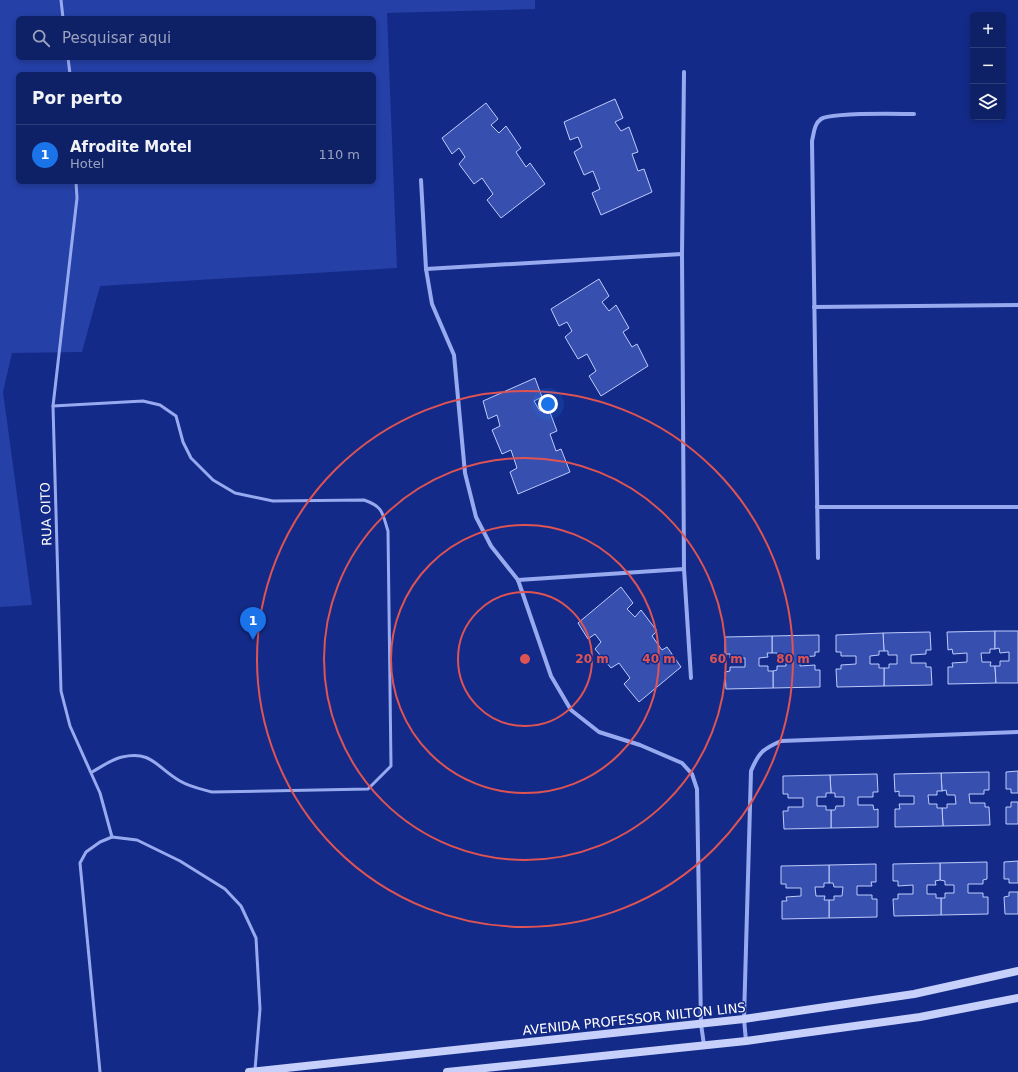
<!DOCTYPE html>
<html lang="pt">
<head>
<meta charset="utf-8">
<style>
	:root { --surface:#0e2066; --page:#1c2d6f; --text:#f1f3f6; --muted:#9ba3bf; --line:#2e3e7a; --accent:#1a73e8 }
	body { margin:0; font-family:"DejaVu Sans",sans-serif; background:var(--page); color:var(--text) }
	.controls { position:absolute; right:12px; top:12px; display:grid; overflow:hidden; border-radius:6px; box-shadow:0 2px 6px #0003 }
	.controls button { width:36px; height:36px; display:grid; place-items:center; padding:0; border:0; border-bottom:1px solid var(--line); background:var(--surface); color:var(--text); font:20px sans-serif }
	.you { position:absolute; left:548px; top:404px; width:14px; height:14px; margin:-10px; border:3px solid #fff; border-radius:50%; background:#1a73e8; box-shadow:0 0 0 6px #1a73e833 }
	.badge { display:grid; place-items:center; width:26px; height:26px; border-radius:50%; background:var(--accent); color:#fff; font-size:13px; font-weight:700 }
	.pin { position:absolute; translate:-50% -33px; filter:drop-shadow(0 1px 2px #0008) }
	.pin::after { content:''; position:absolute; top:21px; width:14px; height:12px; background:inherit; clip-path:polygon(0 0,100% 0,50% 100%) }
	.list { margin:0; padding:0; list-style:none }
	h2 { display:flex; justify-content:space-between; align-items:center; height:52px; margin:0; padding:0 16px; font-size:17px }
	h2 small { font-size:13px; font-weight:400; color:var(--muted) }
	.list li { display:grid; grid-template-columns:26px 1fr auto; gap:12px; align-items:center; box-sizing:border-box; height:60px; padding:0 16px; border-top:1px solid var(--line) }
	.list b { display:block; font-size:15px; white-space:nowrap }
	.list p { margin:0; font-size:13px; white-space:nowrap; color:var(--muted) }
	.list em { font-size:13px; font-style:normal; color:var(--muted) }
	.icon { flex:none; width:22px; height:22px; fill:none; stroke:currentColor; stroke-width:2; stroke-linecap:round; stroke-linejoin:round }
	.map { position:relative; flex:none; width:1018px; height:1072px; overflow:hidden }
	.search { position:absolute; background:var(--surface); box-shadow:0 2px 6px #0003; left:16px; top:16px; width:360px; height:44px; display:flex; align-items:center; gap:10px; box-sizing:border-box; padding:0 14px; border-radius:6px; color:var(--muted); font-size:15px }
	.panel { position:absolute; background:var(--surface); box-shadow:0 2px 6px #0003; left:16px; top:72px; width:360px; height:112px; border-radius:6px }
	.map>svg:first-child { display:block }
	.green { fill:#2540a7; fill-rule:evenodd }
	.building { fill:#3750b0; stroke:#becbfb }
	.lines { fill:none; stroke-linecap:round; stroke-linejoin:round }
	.lane { stroke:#98aaef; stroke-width:3 }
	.street { stroke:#98aaef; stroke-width:4 }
	.secondary { stroke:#c6d0fb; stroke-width:8 }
	.ring { fill:none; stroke:#de5353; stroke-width:2 }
	.labels { text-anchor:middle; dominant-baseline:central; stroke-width:3; stroke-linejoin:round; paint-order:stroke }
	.street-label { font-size:13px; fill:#fff; stroke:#132a88 }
	.centre { fill:#de5353; stroke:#132a88; stroke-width:2 }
	.ring-label { font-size:12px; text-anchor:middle; font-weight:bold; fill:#de5353; stroke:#132a88; stroke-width:3; stroke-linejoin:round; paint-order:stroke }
</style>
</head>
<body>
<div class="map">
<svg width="1018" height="1072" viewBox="0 0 1018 1072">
	<rect width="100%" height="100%" fill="#132a88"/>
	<path class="green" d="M0,0H535V9L387,13L397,268L100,286L82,352L12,353L3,392L32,605L0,607ZM18,18H374V58H18ZM18,74H374V182H18Z"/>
	<g class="building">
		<polygon points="615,99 623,118 615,122 621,131 629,127 638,152 632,154 638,171 644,169 652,192 601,215 592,193 600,189 593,171 584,175 574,152 582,147 578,137 570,140 564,122"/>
		<polygon points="486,103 498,119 491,125 499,133 506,126 521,148 516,152 526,167 530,163 545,184 501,218 487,200 493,194 482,178 474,184 459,164 465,157 459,148 452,154 442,138"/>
		<polygon points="599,279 609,296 602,302 609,311 616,305 629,328 623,332 632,347 637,344 648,366 601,396 589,376 596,371 587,354 578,359 565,337 572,331 567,322 559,326 551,309"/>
		<polygon points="535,378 542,397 534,401 540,411 548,407 557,431 550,434 556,451 561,449 570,472 518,494 510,472 517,468 511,450 502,454 492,430 500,426 497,415 488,419 483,401"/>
		<polygon points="621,587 633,603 627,609 635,617 641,610 657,631 652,636 662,650 667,647 681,667 639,702 624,684 630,678 619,663 611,668 595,649 601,642 595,634 588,639 578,623"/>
		<polygon points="995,631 995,649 990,649 990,653 981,653 982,662 991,662 990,666 995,666 996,683 948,684 948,667 953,667 952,663 967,662 967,653 953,654 952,649 948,650 947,632"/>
		<polygon points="995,631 1018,631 1018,683 996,683 995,666 1000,666 1000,661 1009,661 1009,652 1000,653 999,648 995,649"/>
		<polygon points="930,632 931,650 926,650 926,654 911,655 911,663 926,663 926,667 931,667 932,685 884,686 884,668 889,668 889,664 897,664 897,655 888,655 888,651 884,651 883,633"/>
		<polygon points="883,633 884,651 879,651 879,655 870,656 870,664 879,664 879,668 884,668 884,686 837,687 836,669 841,669 841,665 856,664 856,656 841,656 841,652 836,652 836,635"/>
		<polygon points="819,635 819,652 815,652 815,656 800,657 800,666 815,665 815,670 820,670 820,687 773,688 773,671 777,670 777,666 786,666 786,657 777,657 777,653 772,653 772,636"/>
		<polygon points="772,636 772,653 767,653 768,657 759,658 759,666 768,666 768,671 773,671 773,688 726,689 725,672 730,671 730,667 745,667 745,658 730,658 730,654 725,654 725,637"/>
		<polygon points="1018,771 1018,793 1011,793 1011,789 1006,789 1006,772"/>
		<polygon points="989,772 989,790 984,790 984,794 969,794 970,803 985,803 985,807 989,807 990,825 943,826 942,808 947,808 947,804 956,804 955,795 947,795 946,790 942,791 941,773"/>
		<polygon points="941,773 942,791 937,791 937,795 928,795 929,804 937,804 937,808 942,808 943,826 895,827 895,809 900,809 899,804 914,804 914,796 899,796 899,791 895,792 894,774"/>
		<polygon points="877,774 878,792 873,792 873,797 858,797 858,805 873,805 874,810 878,809 878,827 831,828 831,810 835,810 836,806 844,806 844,797 835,797 835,793 831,793 830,775"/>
		<polygon points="830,775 831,793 826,793 826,797 817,797 817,806 826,806 826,810 831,810 831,828 784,829 783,811 788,811 788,807 803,807 803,798 788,798 788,794 783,794 783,776"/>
		<polygon points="1011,802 1018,802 1018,824 1006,824 1006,807 1011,807"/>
		<polygon points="1018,861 1018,883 1009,883 1009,879 1004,879 1004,862"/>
		<polygon points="987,862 987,879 983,880 983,884 968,884 968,893 983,893 983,897 988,897 988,914 941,915 941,898 945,898 945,893 954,893 954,885 945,885 945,881 940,880 940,863"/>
		<polygon points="940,863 940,880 935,881 936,885 927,885 927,894 936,894 936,898 941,898 941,915 894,916 893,899 898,899 898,894 913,894 913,885 898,886 898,881 893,881 893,864"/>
		<polygon points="876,864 876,882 871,882 872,886 857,886 857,895 872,895 872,899 877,899 877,917 829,918 829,900 834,900 834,896 842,896 843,887 834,887 833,883 829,883 829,865"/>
		<polygon points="829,865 829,883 824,883 824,887 815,887 816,896 825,896 824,900 829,900 829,918 782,919 782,901 787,901 786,897 801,896 801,888 786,888 786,884 781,884 781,866"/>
		<polygon points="1009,892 1018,892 1018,914 1005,914 1004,897 1009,896"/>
	</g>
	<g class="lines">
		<g class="lane">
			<polyline points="61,0 63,18"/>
			<polyline points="68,58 70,74"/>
			<polyline points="76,182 77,198 53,406 61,691 70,726 100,793 112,837"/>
			<path d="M53,406L143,401L160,405L176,416L183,442L191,458L213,480L235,493L273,501L364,500C384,507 382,513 388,531L391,766L368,789L212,792C201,789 190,787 180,781C157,768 152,750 122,757C112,759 101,767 92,772"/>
			<polyline points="100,1072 80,863 86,852 100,842 112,837 137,840 180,861 225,889 241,906 256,938 260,1009 255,1070"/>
		</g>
		<g class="street">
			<polyline points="421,180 426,269 432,304 454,355 465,473 476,517 491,546 518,580 551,676 571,710 599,732 640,745 682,763 692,774 697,789 701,1024 704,1045"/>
			<polyline points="426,269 682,254"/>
			<polyline points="814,307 1018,305"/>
			<polyline points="817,507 1018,507"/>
			<path d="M818,558L812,141C814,133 814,124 821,119C831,112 898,114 914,114"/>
			<polyline points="684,569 691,678"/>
			<polyline points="518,580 684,569 682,254 684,72"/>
			<path d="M746,1041L744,1019L751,771C759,752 763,749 781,741L1018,732"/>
		</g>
		<g class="secondary">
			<polyline points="249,1072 744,1019 914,994 1018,971"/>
			<polyline points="447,1072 746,1041 920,1017 1018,998"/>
		</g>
	</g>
	<g class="ring">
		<circle cx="525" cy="659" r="67"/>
		<circle cx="525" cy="659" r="134"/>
		<circle cx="525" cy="659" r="201"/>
		<circle cx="525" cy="659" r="268"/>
	</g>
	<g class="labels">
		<g class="street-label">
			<text transform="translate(46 514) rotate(-92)">RUA OITO</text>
			<text transform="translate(634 1019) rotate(-6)">AVENIDA PROFESSOR NILTON LINS</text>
		</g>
	</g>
	<circle cx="525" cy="659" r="6" class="centre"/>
	<g class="ring-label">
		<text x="592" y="663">20 m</text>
		<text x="659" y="663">40 m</text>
		<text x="726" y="663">60 m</text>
		<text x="793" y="663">80 m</text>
	</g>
</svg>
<div class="controls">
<button>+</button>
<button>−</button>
<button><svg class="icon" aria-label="layers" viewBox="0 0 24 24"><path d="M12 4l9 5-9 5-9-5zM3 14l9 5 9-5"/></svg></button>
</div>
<div class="you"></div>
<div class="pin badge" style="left:253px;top:640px">1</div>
<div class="search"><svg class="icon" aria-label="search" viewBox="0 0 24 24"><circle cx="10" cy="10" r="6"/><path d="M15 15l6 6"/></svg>Pesquisar aqui</div>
<section class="panel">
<h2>Por perto<small></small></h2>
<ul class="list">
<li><span class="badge">1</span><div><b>Afrodite Motel</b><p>Hotel</p></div><em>110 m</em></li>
</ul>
</section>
</div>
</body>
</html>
